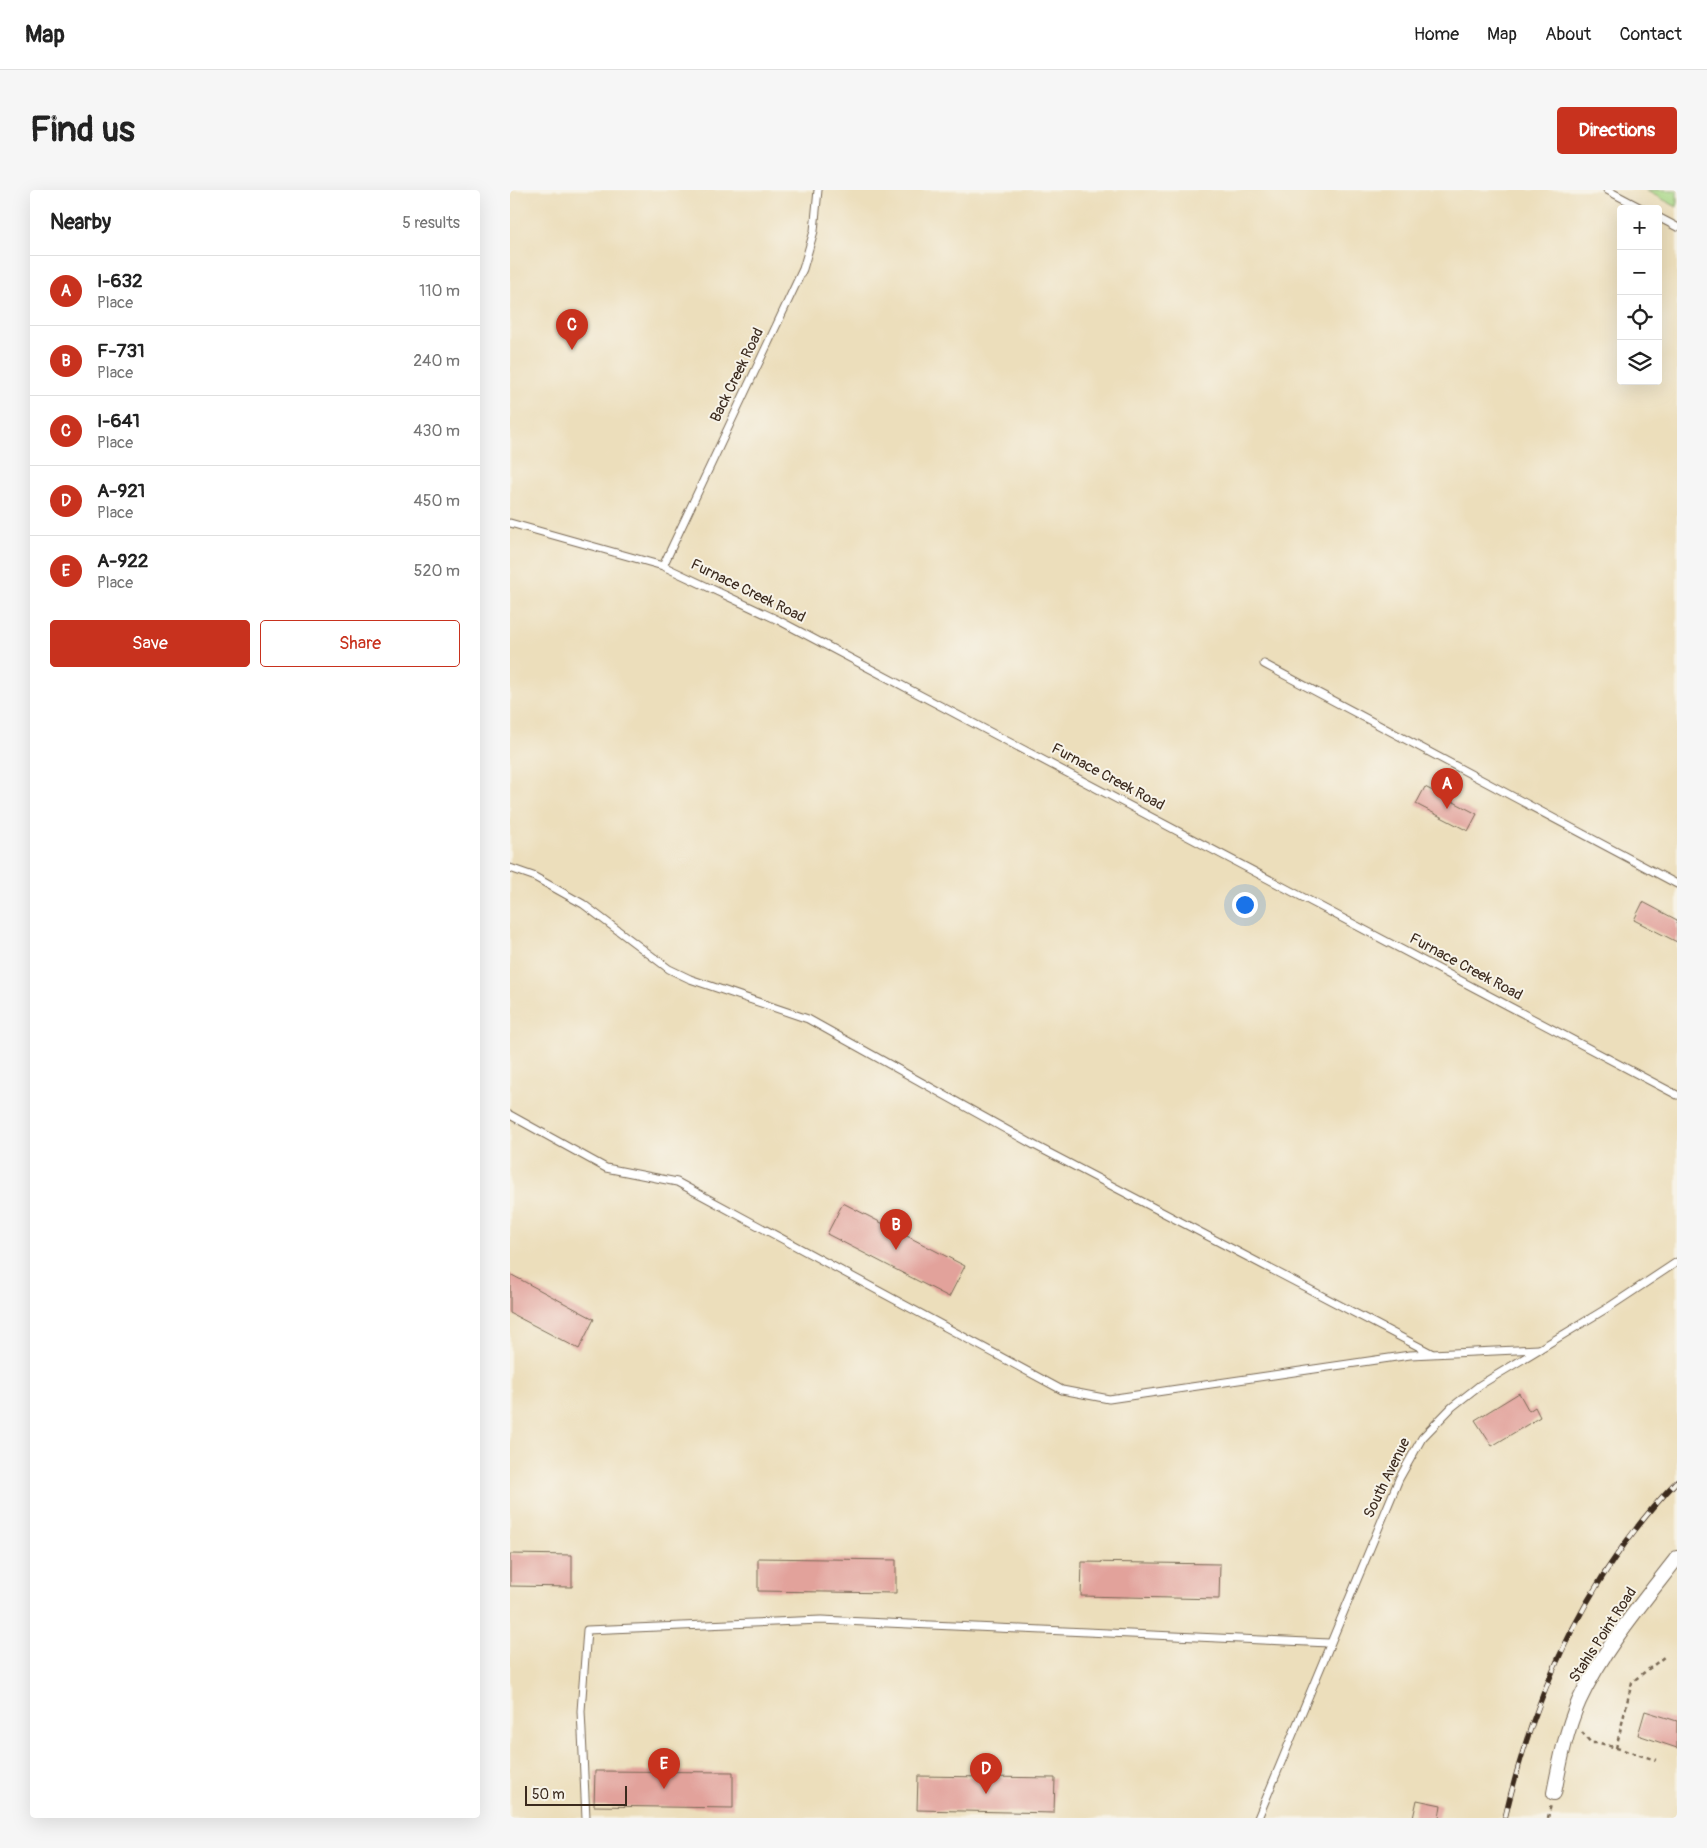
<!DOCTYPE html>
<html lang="en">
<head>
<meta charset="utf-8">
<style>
	:root { --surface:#fff; --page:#f6f6f6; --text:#222; --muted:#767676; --line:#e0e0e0; --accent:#c8321e }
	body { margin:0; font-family:Pangolin,sans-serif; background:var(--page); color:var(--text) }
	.controls { position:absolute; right:15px; top:15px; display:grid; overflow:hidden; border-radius:5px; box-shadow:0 5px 20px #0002 }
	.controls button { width:45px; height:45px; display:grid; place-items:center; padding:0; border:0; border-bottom:1px solid var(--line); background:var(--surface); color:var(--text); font:25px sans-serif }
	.scale { position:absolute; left:15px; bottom:12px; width:102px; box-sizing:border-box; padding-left:5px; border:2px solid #3b2a1e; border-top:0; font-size:14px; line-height:18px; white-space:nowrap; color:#3b2a1e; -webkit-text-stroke:4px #f7f3e8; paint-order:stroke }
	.you { position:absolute; left:734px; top:714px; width:18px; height:18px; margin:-12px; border:4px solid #fff; border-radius:50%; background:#1a73e8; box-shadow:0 0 0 8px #1a73e833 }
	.badge { display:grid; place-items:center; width:32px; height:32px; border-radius:50%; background:var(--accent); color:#fff; font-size:16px; font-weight:700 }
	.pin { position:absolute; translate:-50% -41px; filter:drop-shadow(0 1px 2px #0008) }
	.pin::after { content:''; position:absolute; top:26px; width:18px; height:15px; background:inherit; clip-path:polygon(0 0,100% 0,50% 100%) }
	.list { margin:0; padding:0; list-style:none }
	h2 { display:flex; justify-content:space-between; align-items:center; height:65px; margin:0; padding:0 20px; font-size:21px }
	h2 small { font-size:16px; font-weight:400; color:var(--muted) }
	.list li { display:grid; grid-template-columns:32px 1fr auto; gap:15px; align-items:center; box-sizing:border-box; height:70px; padding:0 20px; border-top:1px solid var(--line) }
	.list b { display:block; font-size:19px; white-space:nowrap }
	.list p { margin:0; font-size:16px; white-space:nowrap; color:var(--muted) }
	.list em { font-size:16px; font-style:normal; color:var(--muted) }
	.actions { display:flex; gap:10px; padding:15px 20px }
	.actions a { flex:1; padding:11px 0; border:1px solid var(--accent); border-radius:5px; text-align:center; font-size:18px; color:var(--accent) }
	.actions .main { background:var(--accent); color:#fff }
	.icon { flex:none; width:28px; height:28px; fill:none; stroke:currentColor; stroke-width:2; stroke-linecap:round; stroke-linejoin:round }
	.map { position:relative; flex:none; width:1167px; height:1628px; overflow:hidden; border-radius:5px }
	header { display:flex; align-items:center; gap:30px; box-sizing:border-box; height:70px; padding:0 25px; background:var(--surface); border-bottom:1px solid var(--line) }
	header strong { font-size:24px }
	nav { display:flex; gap:28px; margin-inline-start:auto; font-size:18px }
	.intro { display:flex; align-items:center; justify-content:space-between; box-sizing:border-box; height:120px; padding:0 30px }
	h1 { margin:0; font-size:35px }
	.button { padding:12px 22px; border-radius:5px; background:var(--accent); color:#fff; font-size:18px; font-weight:700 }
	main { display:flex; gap:30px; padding:0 30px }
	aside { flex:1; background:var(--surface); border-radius:5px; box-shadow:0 5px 20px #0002 }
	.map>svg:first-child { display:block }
	.green { fill:#a7d786; stroke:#718052 }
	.building { fill:#e2a29b }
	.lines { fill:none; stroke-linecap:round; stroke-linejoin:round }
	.service-casing { stroke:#796955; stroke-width:9 }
	.minor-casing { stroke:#796955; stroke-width:16 }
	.path { stroke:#796955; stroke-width:2.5; stroke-dasharray:4 4; stroke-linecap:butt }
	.service { stroke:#fff; stroke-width:7 }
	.minor { stroke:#fff; stroke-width:14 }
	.rail-casing { stroke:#3b2a1e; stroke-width:5.5 }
	.rail { stroke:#f7f3e8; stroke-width:4; stroke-dasharray:11; stroke-linecap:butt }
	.labels { text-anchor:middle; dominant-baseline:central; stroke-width:4; stroke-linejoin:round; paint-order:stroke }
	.street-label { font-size:15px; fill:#3b2a1e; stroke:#f7f3e8 }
</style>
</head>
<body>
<header>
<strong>Map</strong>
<nav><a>Home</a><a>Map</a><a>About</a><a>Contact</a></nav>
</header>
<div class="intro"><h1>Find us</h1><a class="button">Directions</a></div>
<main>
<aside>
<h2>Nearby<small>5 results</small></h2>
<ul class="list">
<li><span class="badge">A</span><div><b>I-632</b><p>Place</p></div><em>110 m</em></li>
<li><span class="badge">B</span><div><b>F-731</b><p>Place</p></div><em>240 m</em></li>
<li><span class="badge">C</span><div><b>I-641</b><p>Place</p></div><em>430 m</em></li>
<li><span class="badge">D</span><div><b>A-921</b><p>Place</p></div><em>450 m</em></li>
<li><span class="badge">E</span><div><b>A-922</b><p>Place</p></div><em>520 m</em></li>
</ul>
<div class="actions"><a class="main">Save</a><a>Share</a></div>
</aside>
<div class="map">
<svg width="1167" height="1628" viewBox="0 0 1167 1628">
	<rect width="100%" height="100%" fill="#f7f3e8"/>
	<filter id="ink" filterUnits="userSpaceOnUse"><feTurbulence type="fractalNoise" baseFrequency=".02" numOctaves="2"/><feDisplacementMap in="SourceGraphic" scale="10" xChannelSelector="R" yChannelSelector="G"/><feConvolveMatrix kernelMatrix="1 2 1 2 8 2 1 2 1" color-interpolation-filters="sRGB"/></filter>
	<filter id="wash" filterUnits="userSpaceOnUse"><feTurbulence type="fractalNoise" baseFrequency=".0096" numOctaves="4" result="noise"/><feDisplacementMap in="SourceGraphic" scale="20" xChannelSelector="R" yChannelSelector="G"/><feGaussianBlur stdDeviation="1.12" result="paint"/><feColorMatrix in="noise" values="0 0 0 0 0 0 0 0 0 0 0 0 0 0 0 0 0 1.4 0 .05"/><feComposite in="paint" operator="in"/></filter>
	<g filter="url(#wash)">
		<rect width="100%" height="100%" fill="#ecdebb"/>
		<polygon class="green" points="1135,0 1167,0 1167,17"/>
		<g id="blocks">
			<g class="building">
				<polygon points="915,597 967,624 958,641 906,614"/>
				<polygon points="1133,712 1167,730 1167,752 1124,730"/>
				<polygon points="333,1013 455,1076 439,1107 317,1044"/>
				<polygon points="0,1084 84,1129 69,1159 0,1123"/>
				<polygon points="1009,1203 1019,1221 1025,1217 1030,1227 982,1256 965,1230"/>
				<polygon points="0,1364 62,1365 62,1397 0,1396"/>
				<polygon points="248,1368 386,1370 386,1403 248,1401"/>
				<polygon points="572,1372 710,1374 709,1409 571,1406"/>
				<polygon points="1135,1521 1167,1531 1167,1558 1128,1545"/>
				<polygon points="85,1581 223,1582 223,1618 84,1616"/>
				<polygon points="408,1586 545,1588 544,1623 407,1620"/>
				<polygon points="907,1610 931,1615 929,1628 903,1628"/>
			</g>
		</g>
	</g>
	<g filter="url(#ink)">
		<use href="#blocks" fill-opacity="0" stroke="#796955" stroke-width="1"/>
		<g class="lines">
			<defs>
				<g id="service">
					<polyline points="1097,0 1133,19"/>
					<polyline points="1148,27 1167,37"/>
					<polyline points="0,333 153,376 268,430 1167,905"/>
					<polyline points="153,376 293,79 304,41 308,0"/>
					<polyline points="754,474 1167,694"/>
					<polyline points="0,678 23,686 73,714 159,779 180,789 298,829 524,955 921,1163"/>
					<polyline points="0,925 96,978 167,992 552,1200 599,1209 900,1165 1029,1159"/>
					<polyline points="76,1628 71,1521 77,1440 311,1430 819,1453"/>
					<polyline points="748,1628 889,1289 912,1248 942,1217 970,1195 1099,1117 1167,1072"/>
				</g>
				<path id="minor" d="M1044,1603C1050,1572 1056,1540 1069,1511C1093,1459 1132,1413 1167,1368"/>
			</defs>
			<use href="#service" class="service-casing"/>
			<use href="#minor" class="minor-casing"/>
			<g class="path">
				<polyline points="1072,1542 1081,1553 1090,1553 1146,1570"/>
				<polyline points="1106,1558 1122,1492 1154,1467"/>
				<polyline points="1038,1628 1041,1614"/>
			</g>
			<use href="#service" class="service"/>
			<use href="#minor" class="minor"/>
			<defs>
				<path id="rail" d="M995,1628C1024,1503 1078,1384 1167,1291"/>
			</defs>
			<use href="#rail" class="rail-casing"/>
			<use href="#rail" class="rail"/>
		</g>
	</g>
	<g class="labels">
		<g class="street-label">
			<text transform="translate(227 185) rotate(-64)">Back Creek Road</text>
			<text transform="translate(238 401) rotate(26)">Furnace Creek Road</text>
			<text transform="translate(598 587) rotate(28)">Furnace Creek Road</text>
			<text transform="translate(956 777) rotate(28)">Furnace Creek Road</text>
			<text transform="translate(877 1288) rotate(-64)">South Avenue</text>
			<text transform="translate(1093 1445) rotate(-57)">Stahls Point Road</text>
		</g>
	</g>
</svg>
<div class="controls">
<button>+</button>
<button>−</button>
<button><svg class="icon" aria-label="locate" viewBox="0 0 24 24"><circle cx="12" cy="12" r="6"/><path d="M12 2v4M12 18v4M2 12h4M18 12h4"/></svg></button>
<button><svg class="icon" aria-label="layers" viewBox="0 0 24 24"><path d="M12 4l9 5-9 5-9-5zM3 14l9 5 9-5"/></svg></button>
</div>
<div class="scale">50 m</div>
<div class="you"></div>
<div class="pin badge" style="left:937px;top:619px">A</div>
<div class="pin badge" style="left:386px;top:1060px">B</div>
<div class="pin badge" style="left:62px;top:160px">C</div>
<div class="pin badge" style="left:476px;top:1604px">D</div>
<div class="pin badge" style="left:154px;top:1599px">E</div>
</div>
</main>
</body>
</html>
